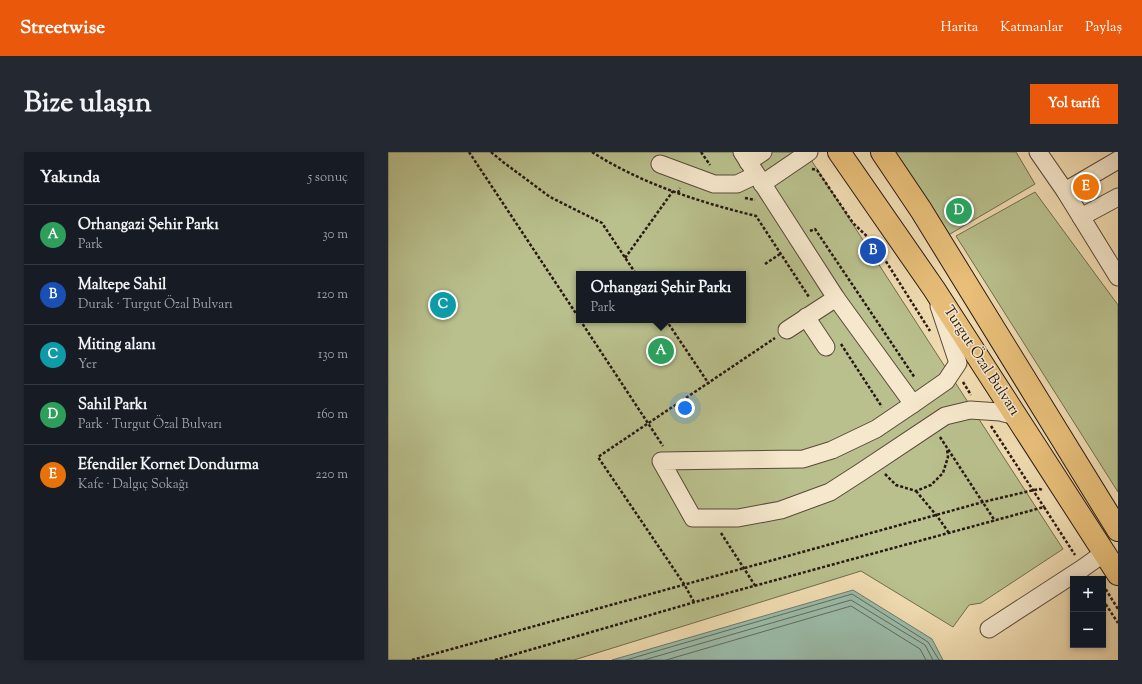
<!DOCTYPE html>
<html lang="tr">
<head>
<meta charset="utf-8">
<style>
	:root { --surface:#171b24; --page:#242831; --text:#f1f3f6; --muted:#9ea1a6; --line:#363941; --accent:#ea580c }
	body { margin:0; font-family:"Sorts Mill Goudy",serif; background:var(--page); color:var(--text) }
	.controls { position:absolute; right:12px; bottom:12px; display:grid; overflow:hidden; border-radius:0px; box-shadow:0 2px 6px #0003 }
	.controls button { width:36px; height:36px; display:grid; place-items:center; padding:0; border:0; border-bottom:1px solid var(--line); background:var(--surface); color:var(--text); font:20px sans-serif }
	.you { position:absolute; left:297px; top:256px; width:14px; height:14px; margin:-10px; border:3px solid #fff; border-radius:50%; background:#1a73e8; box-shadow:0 0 0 6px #1a73e833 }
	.badge { display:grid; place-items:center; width:26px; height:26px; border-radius:50%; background:var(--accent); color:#fff; font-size:13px; font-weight:700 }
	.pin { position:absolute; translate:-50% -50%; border:2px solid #fff; box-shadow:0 1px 4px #0006 }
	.popup { position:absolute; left:188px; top:119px; width:170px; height:52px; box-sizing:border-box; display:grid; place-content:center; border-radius:0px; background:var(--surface); filter:drop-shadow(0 1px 3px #0005); font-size:13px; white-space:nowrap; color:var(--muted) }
	.popup b { font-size:15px; color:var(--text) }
	.popup::after { content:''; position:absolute; left:50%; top:100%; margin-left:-8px; border:8px solid transparent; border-top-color:var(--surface) }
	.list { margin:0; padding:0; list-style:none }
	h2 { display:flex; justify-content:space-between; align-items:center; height:52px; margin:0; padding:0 16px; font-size:17px }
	h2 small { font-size:13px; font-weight:400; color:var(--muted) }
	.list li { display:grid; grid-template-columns:26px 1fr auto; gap:12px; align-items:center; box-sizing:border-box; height:60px; padding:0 16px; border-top:1px solid var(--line) }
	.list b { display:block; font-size:15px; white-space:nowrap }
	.list p { margin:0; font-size:13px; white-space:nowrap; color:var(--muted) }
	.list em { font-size:13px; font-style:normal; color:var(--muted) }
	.map { position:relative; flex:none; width:730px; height:508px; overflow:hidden; border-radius:0px }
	header { display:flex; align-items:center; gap:24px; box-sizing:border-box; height:56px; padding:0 20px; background:var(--accent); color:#fff }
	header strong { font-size:19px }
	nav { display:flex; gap:22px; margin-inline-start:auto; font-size:14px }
	.intro { display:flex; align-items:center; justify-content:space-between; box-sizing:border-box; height:96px; padding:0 24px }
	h1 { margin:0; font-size:28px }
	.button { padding:10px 18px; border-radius:0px; background:var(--accent); color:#fff; font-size:14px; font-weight:700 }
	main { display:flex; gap:24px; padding:0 24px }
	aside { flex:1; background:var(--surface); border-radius:0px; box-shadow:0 2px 6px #0003 }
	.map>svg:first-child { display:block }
	.green { fill:#b9c08d; stroke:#706c50; fill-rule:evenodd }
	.water { fill:#9bbcaa; stroke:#6d7a6d }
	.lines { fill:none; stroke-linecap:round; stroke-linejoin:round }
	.shore { stroke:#616a5e; stroke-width:1 }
	.minor-casing { stroke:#5a493a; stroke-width:19 }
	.highway-casing { stroke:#271812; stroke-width:24 }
	.path { stroke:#271812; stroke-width:2.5; stroke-dasharray:3 2; stroke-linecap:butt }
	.minor { stroke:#f6e8cd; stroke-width:17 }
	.highway { stroke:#e8be79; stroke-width:22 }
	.labels { text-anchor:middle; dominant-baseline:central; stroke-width:3; stroke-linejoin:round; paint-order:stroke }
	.street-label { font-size:15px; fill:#271812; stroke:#f6e8cd }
</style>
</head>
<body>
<header>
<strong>Streetwise</strong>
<nav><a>Harita</a><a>Katmanlar</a><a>Paylaş</a></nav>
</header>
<div class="intro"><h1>Bize ulaşın</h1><a class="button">Yol tarifi</a></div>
<main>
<aside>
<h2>Yakında<small>5 sonuç</small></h2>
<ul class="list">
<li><span class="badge" style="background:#2e9e5b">A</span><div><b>Orhangazi Şehir Parkı</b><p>Park</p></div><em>30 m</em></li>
<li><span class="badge" style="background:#1a4fb4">B</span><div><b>Maltepe Sahil</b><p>Durak · Turgut Özal Bulvarı</p></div><em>120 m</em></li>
<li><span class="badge" style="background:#0f9aa8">C</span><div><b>Miting alanı</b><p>Yer</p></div><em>130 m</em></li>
<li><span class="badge" style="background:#2e9e5b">D</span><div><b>Sahil Parkı</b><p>Park · Turgut Özal Bulvarı</p></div><em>160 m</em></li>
<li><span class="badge" style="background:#e8710a">E</span><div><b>Efendiler Kornet Dondurma</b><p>Kafe · Dalgıç Sokağı</p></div><em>220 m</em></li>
</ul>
</aside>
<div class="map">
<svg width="730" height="508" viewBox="0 0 730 508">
	<rect width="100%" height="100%" fill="#f1dcb2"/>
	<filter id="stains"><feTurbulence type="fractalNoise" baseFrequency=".005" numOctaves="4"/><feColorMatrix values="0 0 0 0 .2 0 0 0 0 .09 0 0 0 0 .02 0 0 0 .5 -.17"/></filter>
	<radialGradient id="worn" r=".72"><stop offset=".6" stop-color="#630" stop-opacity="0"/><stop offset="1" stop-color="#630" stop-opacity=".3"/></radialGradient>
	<g class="green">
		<path d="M0,0H418L675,397L593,451L581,453L565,475L473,419L186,508H0ZM191,122H355V168H191Z"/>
		<polygon points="503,0 628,0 647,32 557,85"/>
		<polygon points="647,40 730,153 730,340 568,84"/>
	</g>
	<polygon class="water" points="465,438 544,487 555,508 224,508"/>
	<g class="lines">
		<g class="shore">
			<polyline points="238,508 464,442 540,490 551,508"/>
			<polyline points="256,508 463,448 537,493 545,508"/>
			<polyline points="278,508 463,454 532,497 538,508"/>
		</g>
		<defs>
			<g id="minor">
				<polyline points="354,0 448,146 525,252"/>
				<polyline points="650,0 677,39 730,125"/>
				<polyline points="360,10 375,0"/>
				<polyline points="272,12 326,32 349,32 368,23"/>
				<polyline points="374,32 421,0"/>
				<polyline points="677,39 730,8"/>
				<polyline points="693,65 730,45"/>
				<polyline points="551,154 570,211 558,229 525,252 488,277 444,298 415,307 273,309 305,366 350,366 393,358 442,340 473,320 557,264 582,258 612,260 628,264"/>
				<polyline points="418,165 438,195"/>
				<polyline points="399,178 448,146"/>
				<polyline points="601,477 695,416 716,401"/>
			</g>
			<g id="highway">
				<polyline points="451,0 546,137 730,422"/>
				<polyline points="494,0 533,58 730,378"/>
			</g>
		</defs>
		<use href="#minor" class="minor-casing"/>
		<use href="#highway" class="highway-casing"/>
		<g class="path">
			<polyline points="81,0 191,166"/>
			<polyline points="103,0 115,10 162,45 214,71 248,122"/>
			<path d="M204,0C254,32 311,50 368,64L421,145"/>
			<polyline points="313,0 322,13"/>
			<polyline points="424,17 429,18 465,71 487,92 542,179"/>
			<polyline points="290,41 292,36"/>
			<polyline points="357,46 367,48"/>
			<polyline points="422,79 427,77 527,226"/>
			<polyline points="237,106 285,39"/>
			<polyline points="377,112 392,102"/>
			<polyline points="192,168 275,294"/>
			<polyline points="278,168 321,232"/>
			<polyline points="453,192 494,255"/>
			<polyline points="575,230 583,243"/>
			<polyline points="603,274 656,355"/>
			<polyline points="552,285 607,369"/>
			<polyline points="497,322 508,333 528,339 543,333 555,321 560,305 559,297"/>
			<polyline points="528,339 549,364 561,381"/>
			<polyline points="333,381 368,435"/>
			<polyline points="715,433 730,457"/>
			<polyline points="715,448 730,471"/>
			<polyline points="306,450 296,432 210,305 387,186"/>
			<polyline points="24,508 595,350 646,338 652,337 654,338"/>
			<polyline points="107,508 307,450 656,355 687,403"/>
		</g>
		<use href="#minor" class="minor"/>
		<use href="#highway" class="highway"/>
	</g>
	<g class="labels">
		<g class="street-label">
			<text transform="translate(593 209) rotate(57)">Turgut Özal Bulvarı</text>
		</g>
	</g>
	<rect width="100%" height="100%" filter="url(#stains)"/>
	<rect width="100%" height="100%" fill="url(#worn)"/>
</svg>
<div class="controls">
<button>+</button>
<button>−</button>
</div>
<div class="you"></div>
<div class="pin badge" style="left:273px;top:199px;background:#2e9e5b">A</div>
<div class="popup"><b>Orhangazi Şehir Parkı</b>Park</div>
<div class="pin badge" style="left:485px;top:99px;background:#1a4fb4">B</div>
<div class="pin badge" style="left:55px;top:153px;background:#0f9aa8">C</div>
<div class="pin badge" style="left:571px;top:59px;background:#2e9e5b">D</div>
<div class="pin badge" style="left:698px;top:35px;background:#e8710a">E</div>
</div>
</main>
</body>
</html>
